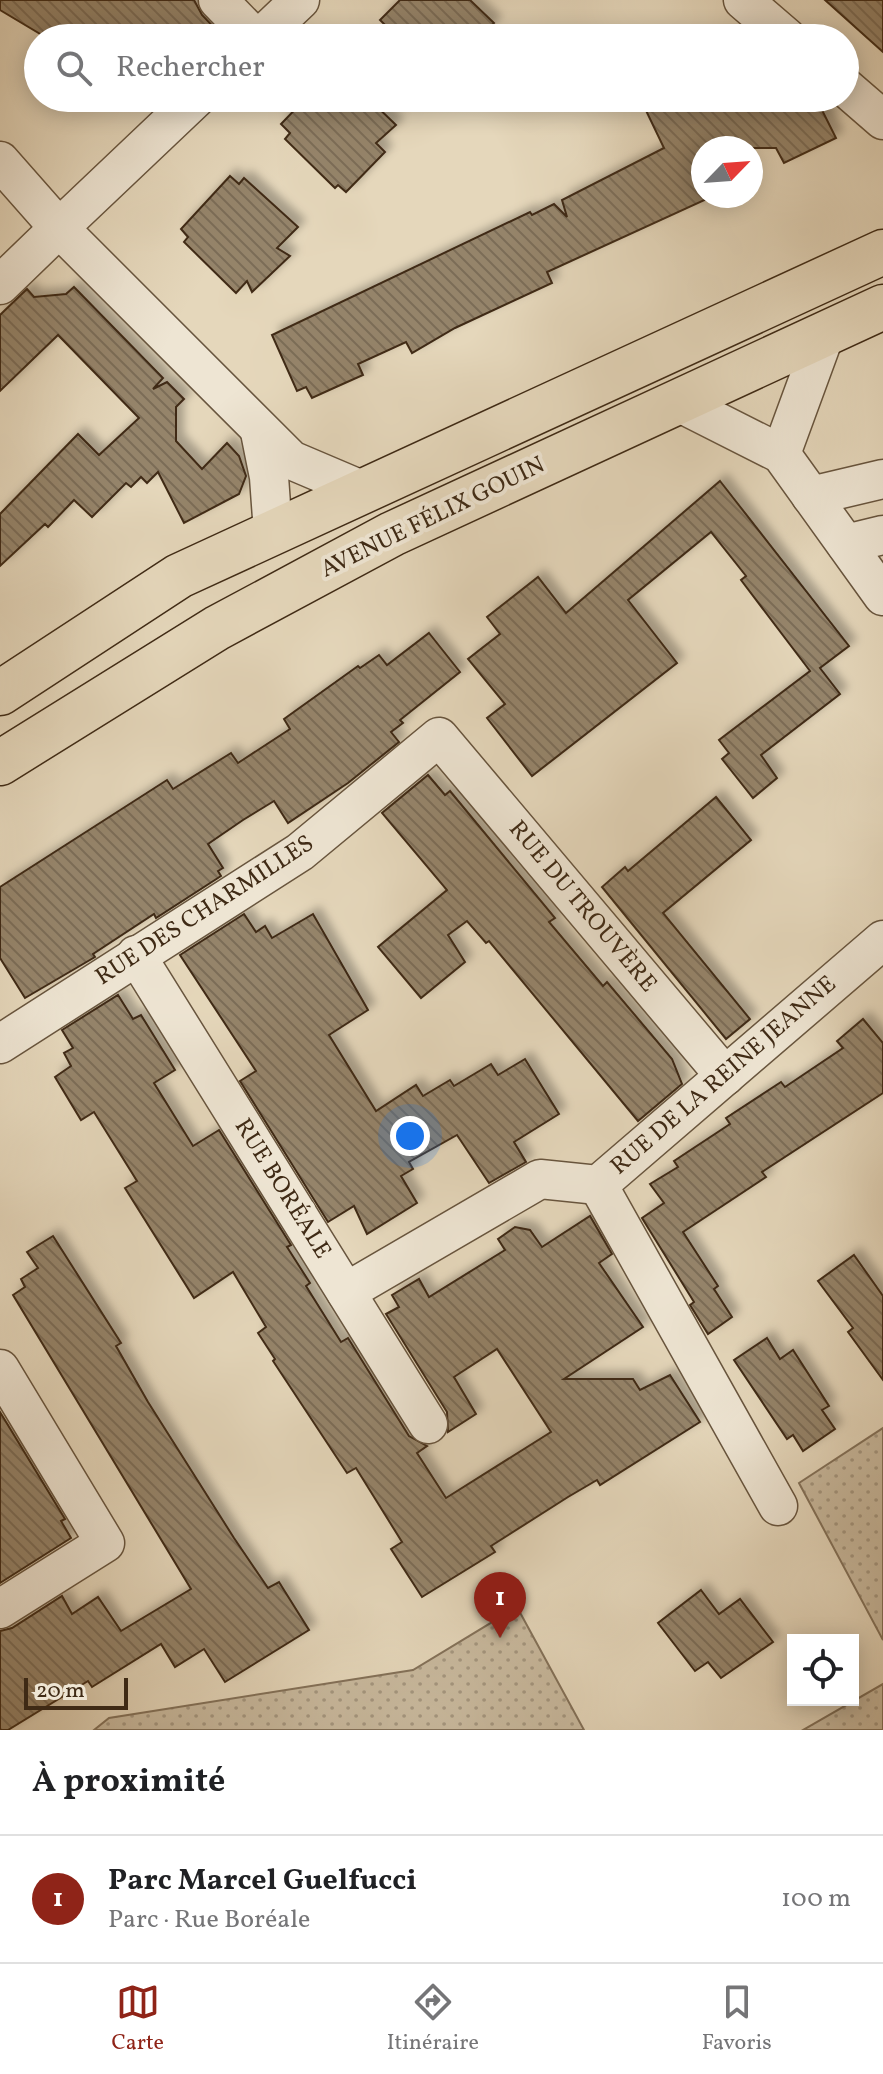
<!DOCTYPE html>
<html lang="fr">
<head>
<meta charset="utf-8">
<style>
	:root { --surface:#fff; --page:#f6f6f6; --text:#202124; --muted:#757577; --line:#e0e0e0; --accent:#8f2418 }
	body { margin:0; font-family:Vollkorn,serif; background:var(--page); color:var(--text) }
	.controls { position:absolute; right:24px; bottom:24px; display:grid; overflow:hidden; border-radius:0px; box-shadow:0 4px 20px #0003 }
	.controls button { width:72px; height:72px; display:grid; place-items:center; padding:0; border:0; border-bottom:2px solid var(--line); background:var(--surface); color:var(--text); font:40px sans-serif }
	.compass { position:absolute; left:691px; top:136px; width:72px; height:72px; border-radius:50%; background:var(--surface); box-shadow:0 4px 20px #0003; rotate:65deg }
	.scale { position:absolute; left:24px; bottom:20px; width:104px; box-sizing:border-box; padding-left:8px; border:4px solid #3f2a15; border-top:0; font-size:22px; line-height:28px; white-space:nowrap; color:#3f2a15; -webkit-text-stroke:6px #eee5d3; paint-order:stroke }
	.you { position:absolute; left:410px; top:1136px; width:28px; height:28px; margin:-20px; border:6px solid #fff; border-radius:50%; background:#1a73e8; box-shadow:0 0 0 12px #1a73e833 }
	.badge { display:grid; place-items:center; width:52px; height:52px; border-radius:50%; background:var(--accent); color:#fff; font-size:26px; font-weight:700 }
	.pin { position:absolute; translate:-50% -66px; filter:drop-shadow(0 2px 4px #0008) }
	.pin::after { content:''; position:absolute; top:42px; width:28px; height:24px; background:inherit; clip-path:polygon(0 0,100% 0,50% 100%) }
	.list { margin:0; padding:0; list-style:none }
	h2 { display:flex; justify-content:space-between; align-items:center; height:104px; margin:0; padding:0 32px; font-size:34px }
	h2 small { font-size:26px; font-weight:400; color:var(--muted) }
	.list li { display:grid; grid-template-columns:52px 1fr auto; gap:24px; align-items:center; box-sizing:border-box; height:128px; padding:0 32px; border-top:2px solid var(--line) }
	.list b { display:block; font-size:30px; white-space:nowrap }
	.list p { margin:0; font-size:26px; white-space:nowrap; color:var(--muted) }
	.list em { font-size:26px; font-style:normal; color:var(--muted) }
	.icon { flex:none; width:44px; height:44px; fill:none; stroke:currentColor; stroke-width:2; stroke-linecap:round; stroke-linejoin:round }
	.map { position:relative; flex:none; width:883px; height:1730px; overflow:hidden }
	.search { position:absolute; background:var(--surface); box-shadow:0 4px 20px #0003; left:24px; right:24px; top:24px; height:88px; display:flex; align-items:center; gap:20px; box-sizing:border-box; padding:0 28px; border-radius:44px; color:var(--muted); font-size:30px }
	.sheet { height:232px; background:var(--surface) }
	nav { display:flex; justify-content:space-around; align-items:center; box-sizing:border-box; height:112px; border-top:2px solid var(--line); background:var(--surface); font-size:22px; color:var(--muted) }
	nav a { display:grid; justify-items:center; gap:4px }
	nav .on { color:var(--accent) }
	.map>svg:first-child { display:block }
	.grass { fill:url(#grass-dots); stroke:#84725a; stroke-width:2 }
	.building { fill:url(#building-back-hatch); stroke:#3f2a15; stroke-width:2; filter:url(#shadow) }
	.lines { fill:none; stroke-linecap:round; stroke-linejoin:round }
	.minor-casing { stroke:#68553e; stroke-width:41 }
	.major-casing { stroke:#3f2a15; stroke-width:47 }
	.minor { stroke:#eee5d3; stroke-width:38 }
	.major { stroke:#e5d7bb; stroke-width:44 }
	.labels { text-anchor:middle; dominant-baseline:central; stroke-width:8; stroke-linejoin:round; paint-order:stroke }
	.street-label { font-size:24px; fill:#3f2a15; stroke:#eee5d3 }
</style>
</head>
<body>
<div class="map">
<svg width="883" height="1730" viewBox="0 0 883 1730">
	<defs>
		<pattern id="grass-dots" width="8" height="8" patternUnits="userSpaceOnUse" patternTransform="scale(2)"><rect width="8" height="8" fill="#c9ba9f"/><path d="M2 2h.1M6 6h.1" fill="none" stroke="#a59780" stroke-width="1.8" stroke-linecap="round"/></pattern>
		<pattern id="building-back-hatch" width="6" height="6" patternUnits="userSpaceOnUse" patternTransform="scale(2)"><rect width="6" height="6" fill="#95846b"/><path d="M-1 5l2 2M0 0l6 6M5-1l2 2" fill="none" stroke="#7b6c57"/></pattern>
		<filter id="shadow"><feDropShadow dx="7" dy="-7" stdDeviation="4" flood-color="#0004"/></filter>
	</defs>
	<rect width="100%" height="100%" fill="#e5d7bb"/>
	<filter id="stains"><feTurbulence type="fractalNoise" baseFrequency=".0025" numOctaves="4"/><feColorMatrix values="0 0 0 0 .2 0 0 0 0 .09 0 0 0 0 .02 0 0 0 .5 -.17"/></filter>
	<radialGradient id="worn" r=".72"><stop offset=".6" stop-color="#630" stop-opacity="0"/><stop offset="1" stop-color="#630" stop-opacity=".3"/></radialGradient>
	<g class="grass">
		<polygon points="883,1428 883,1640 799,1483"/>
		<polygon points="517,1607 584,1730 94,1730 109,1718 413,1670"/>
		<polygon points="883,1684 883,1730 803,1730"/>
	</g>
	<g class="building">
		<polygon points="0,0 194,0 202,15 224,38 47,38 0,10"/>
		<polygon points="400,0 470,0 494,23 479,38 398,38 380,20"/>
		<polygon points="825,0 883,0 883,52"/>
		<polygon points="306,98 368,98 396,125 376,143 385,152 346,192 338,185 335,188 285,139 290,133 281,124"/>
		<polygon points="640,98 816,98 836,138 784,163 776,148 703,148 703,196 709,198 547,272 552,283 455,328 412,353 406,342 358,364 363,375 336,387 312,398 306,387 297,391 272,335 530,212 532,215 554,204 567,217 562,200 664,148"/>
		<polygon points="230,176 239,184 244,178 298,227 277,248 290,256 252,292 247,281 236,293 184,242 188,237 181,229"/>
		<polygon points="74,287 163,378 153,389 167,382 184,399 176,407 176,441 202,469 227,443 239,456 246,476 239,494 184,523 158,472 147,483 141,477 131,487 126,483 92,517 74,500 48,527 45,524 0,566 0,514 78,434 99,455 139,418 58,335 0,391 0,315 27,289 34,297 66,294"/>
		<polygon points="720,481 849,646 820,668 840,694 761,755 777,778 753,798 722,759 729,753 719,740 810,671 741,580 746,576 711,532 628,600 677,663 532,776 487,718 505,704 468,659 500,634 487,617 538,577 566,613"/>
		<polygon points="429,633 460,672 400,720 403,723 391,732 399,742 348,783 288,823 274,801 243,820 208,844 223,868 218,871 221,876 156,918 154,914 93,954 95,957 25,998 0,958 0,887 167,780 173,789 231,753 238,763 290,729 284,719 358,666 360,668 379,655 387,665"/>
		<polygon points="428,775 445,795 450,791 555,918 549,922 603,986 607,982 672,1059 682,1084 638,1121 489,941 486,943 467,921 448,935 465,962 421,998 378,947 447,890 382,813"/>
		<polygon points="716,797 751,840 663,913 750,1019 726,1039 602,887 625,867 628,871"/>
		<polygon points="244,914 256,932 265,926 272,938 313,914 368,1010 329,1035 376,1111 416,1085 423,1096 450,1080 454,1086 491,1064 498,1075 525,1059 559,1114 514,1142 526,1162 489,1183 457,1135 409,1162 413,1169 401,1176 417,1203 367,1234 354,1206 328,1222 240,1081 256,1071 180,955"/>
		<polygon points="118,995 133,1019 141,1015 175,1070 154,1083 193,1146 219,1130 291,1245 287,1247 310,1283 306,1286 341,1342 348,1338 409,1436 427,1446 417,1453 446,1498 551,1432 497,1349 454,1377 476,1414 448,1432 447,1412 386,1314 399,1307 392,1295 419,1279 429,1297 505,1250 498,1239 515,1227 530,1230 542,1247 590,1216 612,1254 599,1263 643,1327 564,1379 633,1379 640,1390 670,1375 700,1422 600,1485 597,1480 568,1497 491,1546 495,1552 422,1597 391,1549 402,1542 356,1468 347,1473 273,1361 275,1359 258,1333 266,1327 233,1272 194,1298 125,1188 137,1181 94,1112 81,1120 55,1077 71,1066 64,1053 73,1048 62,1030"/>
		<polygon points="863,1019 883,1043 883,1093 762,1172 766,1177 683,1232 718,1286 714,1289 732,1317 708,1334 690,1305 694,1302 642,1218 664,1203 650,1184 678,1167 674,1161 730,1124 726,1118 781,1082 785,1087 843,1048 837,1041"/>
		<polygon points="53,1236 121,1343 116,1346 148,1402 234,1538 268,1588 279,1582 309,1630 225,1682 204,1649 175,1667 161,1644 92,1687 88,1681 8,1730 0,1730 0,1631 12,1628 62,1596 72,1614 98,1597 121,1631 191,1589 13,1295 25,1287 21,1279 38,1268 27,1252"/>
		<polygon points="854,1255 883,1296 883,1380 848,1332 853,1328 818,1281"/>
		<polygon points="767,1338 780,1359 793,1350 829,1406 822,1410 835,1429 803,1451 793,1435 787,1439 734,1360"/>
		<polygon points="0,1412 65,1519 61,1521 71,1538 0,1583"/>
		<polygon points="701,1590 719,1614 740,1599 773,1642 721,1678 708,1662 695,1671 658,1623"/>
	</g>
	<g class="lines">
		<defs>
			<g id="minor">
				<polyline points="218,0 255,38"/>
				<polyline points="743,0 787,38"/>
				<polyline points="260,38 300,0"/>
				<polyline points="845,87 883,120"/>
				<polyline points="0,161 59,228 196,98"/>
				<polyline points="0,285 59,228 291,460 364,491"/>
				<polyline points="678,402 781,454 883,596"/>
				<polyline points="260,432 269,477 273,532"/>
				<polyline points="781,454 825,334"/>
				<polyline points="811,496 883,479"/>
				<polyline points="846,544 883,535"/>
				<polyline points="136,955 428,1424"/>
				<polyline points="0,1044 300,852 439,737 725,1076"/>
				<polyline points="598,1185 778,1506"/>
				<polyline points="346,1292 540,1179 598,1185 883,940"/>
				<polyline points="0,1369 105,1543 0,1609"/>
			</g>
			<g id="major">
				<polyline points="0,693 179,576 883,252"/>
				<polyline points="0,763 217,628 392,534 883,307"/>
			</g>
		</defs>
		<use href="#minor" class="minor-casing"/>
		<use href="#major" class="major-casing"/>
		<use href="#minor" class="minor"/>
		<use href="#major" class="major"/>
	</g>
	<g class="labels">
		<g class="street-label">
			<text transform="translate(433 518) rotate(-26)">AVENUE FÉLIX GOUIN</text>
			<text transform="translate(582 907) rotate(50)">RUE DU TROUVÈRE</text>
			<text transform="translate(205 911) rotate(-33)">RUE DES CHARMILLES</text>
			<text transform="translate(724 1076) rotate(-41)">RUE DE LA REINE JEANNE</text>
			<text transform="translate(282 1189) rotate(58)">RUE BORÉALE</text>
		</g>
	</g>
	<rect width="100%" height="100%" filter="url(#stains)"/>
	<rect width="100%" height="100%" fill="url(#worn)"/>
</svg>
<div class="controls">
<button><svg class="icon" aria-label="locate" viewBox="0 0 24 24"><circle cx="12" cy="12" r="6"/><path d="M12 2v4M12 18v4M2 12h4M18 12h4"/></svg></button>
</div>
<svg class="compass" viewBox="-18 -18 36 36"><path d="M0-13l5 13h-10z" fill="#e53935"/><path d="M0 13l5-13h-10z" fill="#757577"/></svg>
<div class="scale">20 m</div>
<div class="you"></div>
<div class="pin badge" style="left:500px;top:1638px">1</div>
<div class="search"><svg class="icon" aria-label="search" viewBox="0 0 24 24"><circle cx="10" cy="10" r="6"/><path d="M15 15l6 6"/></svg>Rechercher</div>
</div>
<section class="sheet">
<h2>À proximité<small></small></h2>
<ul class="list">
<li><span class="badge">1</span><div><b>Parc Marcel Guelfucci</b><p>Parc · Rue Boréale</p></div><em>100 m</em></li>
</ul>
</section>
<nav>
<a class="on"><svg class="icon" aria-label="map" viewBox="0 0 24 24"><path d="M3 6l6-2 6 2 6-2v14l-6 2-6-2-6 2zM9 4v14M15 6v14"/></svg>Carte</a>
<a><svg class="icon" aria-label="directions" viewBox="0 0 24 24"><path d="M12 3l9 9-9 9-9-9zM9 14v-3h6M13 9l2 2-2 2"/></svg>Itinéraire</a>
<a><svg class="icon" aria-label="saved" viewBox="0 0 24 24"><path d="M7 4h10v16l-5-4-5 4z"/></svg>Favoris</a>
</nav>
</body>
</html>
